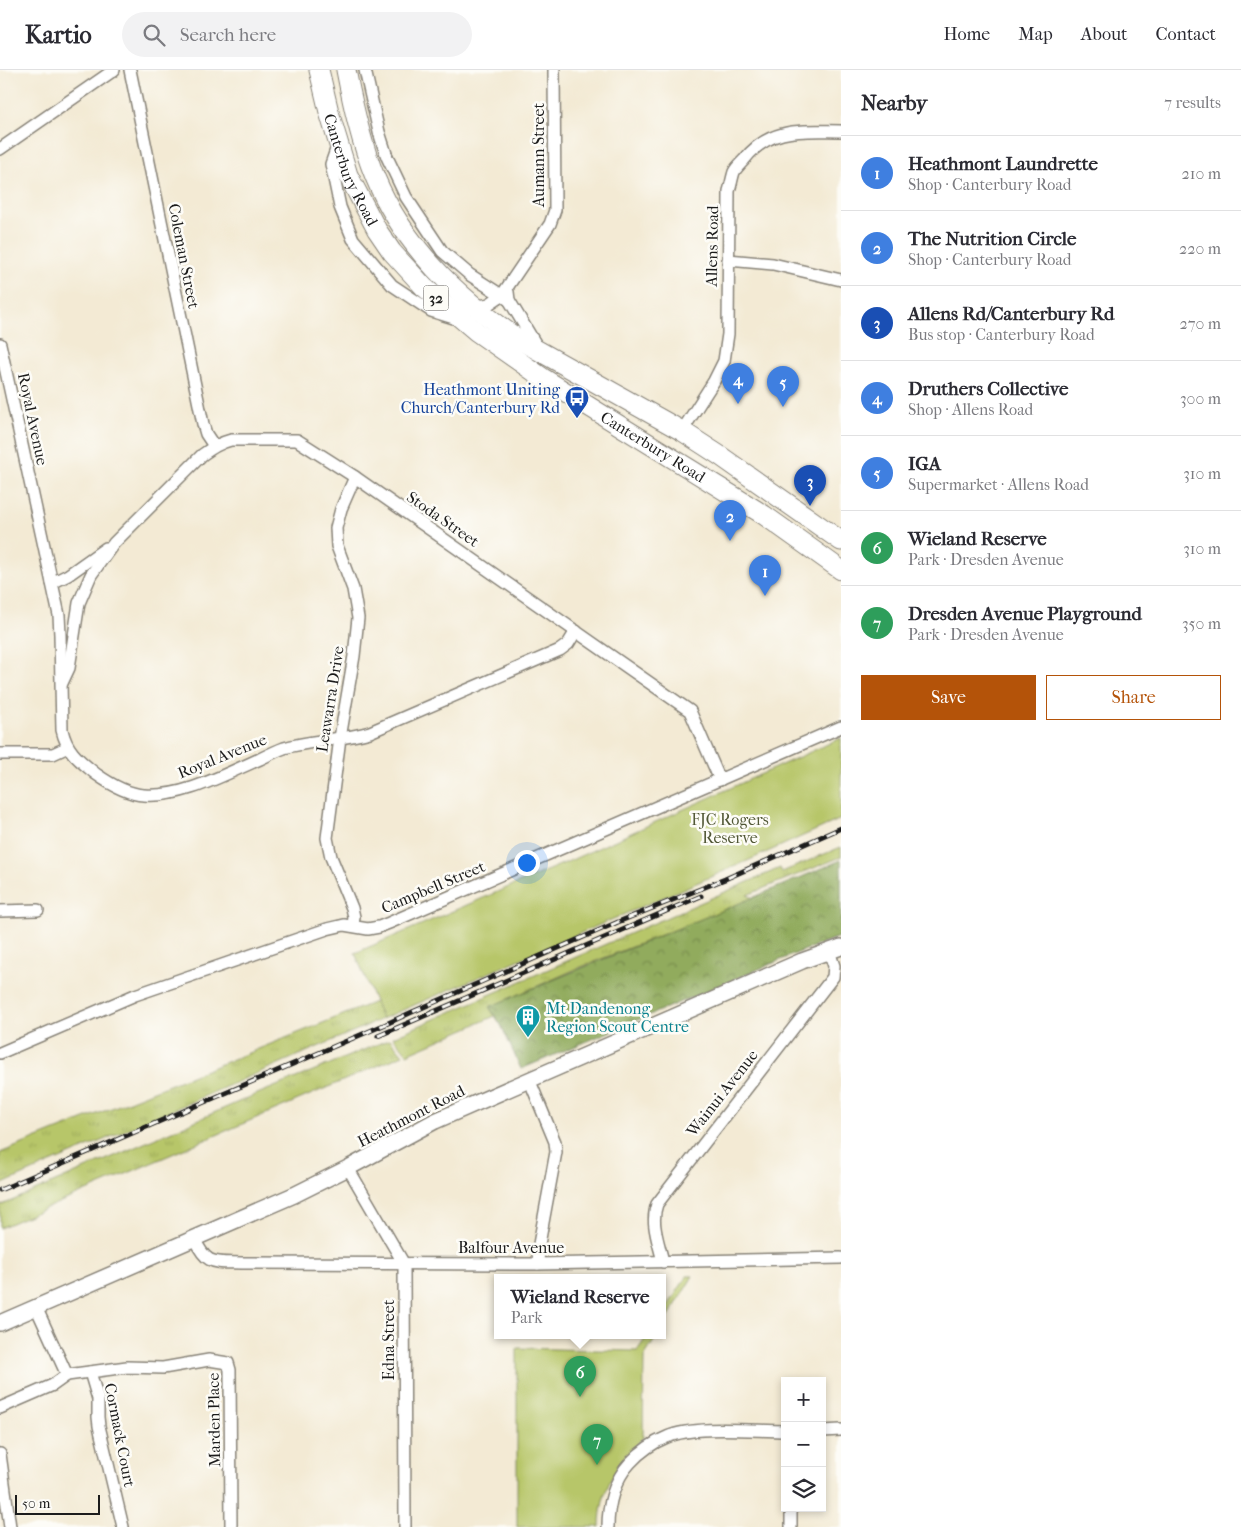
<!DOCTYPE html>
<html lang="en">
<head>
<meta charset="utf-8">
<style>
	:root { --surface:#fff; --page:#f2f2f3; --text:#2b2b33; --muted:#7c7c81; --line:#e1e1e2; --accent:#b45309 }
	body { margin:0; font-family:"IM FELL French Canon",serif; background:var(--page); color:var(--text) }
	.controls { position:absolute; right:15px; bottom:15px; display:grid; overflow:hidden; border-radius:0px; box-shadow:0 2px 8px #0003 }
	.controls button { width:45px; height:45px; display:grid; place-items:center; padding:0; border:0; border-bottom:1px solid var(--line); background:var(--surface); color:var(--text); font:25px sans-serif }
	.scale { position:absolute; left:15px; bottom:12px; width:85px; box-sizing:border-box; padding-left:5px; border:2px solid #1c1c1c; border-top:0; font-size:14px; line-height:18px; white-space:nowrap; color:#1c1c1c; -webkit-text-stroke:4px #fdfcf7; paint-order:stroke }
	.you { position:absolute; left:526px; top:792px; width:18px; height:18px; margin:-12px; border:4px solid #fff; border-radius:50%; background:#1a73e8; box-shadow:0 0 0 8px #1a73e833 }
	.badge { display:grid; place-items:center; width:32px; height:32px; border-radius:50%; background:var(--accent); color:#fff; font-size:16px; font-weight:700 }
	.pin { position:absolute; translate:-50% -41px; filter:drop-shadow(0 1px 2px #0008) }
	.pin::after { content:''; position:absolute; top:26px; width:18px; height:15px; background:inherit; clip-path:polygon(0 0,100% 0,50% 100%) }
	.popup { position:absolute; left:494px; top:1204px; width:172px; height:65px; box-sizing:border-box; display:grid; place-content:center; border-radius:0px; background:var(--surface); filter:drop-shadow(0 1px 4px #0005); font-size:16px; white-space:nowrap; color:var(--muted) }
	.popup b { font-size:19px; color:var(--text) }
	.popup::after { content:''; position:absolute; left:50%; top:100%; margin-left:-10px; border:10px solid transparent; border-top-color:var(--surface) }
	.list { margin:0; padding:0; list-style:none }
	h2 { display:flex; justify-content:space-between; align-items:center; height:65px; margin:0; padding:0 20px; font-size:21px }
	h2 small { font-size:16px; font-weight:400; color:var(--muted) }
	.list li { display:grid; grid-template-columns:32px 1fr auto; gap:15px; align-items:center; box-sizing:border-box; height:75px; padding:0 20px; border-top:1px solid var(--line) }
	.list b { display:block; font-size:19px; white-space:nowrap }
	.list p { margin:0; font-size:16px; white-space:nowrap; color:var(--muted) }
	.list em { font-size:16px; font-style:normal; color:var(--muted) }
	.actions { display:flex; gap:10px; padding:15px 20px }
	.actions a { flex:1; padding:11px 0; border:1px solid var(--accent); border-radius:0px; text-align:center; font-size:18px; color:var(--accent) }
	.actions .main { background:var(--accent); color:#fff }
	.icon { flex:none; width:28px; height:28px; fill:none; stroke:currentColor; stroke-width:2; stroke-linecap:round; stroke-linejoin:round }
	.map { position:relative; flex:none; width:841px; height:1457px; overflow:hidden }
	header { display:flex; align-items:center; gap:30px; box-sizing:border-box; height:70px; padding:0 25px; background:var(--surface); border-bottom:1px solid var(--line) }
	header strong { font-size:24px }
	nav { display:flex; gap:28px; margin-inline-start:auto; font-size:18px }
	.search { width:350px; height:45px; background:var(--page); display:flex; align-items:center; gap:12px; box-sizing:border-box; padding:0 18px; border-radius:28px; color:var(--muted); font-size:19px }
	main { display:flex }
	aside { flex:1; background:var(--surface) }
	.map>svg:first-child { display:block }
	.grass { fill:url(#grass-tufts); stroke:#6a7142 }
	.forest { fill:url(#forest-crowns); stroke:#56643c }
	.park { fill:#b7c669; stroke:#6a7142 }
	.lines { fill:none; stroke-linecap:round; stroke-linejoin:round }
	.minor-casing { stroke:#888378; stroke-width:14 }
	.tertiary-casing { stroke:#888378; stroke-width:18 }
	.primary-casing { stroke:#888378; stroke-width:21 }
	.minor { stroke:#fff; stroke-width:11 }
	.tertiary { stroke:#fff; stroke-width:15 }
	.primary { stroke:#fff; stroke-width:19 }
	.rail-casing { stroke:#1c1c1c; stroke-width:5 }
	.rail { stroke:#fdfcf7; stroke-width:3; stroke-dasharray:9; stroke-linecap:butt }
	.labels { text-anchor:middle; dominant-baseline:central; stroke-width:5; stroke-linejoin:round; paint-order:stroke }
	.shield { fill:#fdfcf7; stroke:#605f5e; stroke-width:1 }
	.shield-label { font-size:15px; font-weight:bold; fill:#1c1c1c }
	.street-label { font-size:16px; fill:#1c1c1c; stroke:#fdfcf7 }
	.transit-label { font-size:16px; fill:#164399; stroke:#fdfcf7; text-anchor:end }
	.park-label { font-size:16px; fill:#525837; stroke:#fdfcf7 }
	.culture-label { font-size:16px; fill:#0d838f; stroke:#fdfcf7; text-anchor:start }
</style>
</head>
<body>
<header>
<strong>Kartio</strong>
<div class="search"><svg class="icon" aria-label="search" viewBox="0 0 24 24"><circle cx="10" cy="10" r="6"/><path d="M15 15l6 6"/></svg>Search here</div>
<nav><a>Home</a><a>Map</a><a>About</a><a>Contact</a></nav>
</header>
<main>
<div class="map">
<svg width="841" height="1457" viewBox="0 0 841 1457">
	<defs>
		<pattern id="grass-tufts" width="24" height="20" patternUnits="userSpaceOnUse" patternTransform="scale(1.25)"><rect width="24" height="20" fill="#b7c669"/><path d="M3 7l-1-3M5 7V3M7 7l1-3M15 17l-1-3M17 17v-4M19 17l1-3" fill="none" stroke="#9daa5a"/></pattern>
		<pattern id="forest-crowns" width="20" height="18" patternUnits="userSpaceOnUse" patternTransform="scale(1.25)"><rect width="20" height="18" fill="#91ab5d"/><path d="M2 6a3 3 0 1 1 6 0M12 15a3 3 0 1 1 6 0" fill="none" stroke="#768a4c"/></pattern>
	</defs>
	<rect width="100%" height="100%" fill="#fdfcf7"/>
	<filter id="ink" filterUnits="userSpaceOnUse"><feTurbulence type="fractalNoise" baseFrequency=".02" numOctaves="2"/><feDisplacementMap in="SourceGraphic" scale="10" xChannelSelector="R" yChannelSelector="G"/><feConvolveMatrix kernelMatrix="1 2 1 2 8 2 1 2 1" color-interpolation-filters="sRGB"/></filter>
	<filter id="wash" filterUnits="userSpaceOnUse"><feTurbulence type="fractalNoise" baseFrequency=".0096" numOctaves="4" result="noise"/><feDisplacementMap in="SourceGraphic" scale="20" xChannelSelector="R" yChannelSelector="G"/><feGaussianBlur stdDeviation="1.12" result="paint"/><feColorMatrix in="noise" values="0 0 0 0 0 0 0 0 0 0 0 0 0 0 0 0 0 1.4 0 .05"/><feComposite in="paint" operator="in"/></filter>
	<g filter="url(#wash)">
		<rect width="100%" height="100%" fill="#f3ead4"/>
		<g class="grass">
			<polygon points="841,777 841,787 747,825 754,828 576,899 490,937 495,946 407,984 393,967 780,798 782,802"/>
			<polygon points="375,932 382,949 0,1115 0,1083"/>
			<polygon points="390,969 403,985 0,1158 0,1136 250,1027"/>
		</g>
		<path class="forest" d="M841,790V866L790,886L521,999L501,955L489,937C606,887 724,841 841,790Z"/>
		<g class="park">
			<polygon points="841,668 841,749 745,792 382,949 355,883 567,792"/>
			<polygon points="687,1206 693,1206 663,1256 663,1243"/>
			<path d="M647,1266H657L644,1287L643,1368C617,1393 600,1420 600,1457H517V1278L637,1281Z"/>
		</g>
	</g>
	<g filter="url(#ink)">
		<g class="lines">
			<defs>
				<g id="minor">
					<polyline points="130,0 203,354 206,364 214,376"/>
					<polyline points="365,0 379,62 387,87 406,127 442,181 470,205 509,230"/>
					<polyline points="338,74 331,94 340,137 353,169 392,215 431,241 457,249"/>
					<polyline points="0,79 114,0"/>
					<polyline points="728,190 773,194 841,210"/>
					<polyline points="508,222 509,230 538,278"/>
					<polyline points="475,237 489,234 502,225 550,154 555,140 554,0"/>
					<path d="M0,274L59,545L60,565L62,660C67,682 79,690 96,704C110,714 127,724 144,725C183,728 225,704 260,689C268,685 276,681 284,678C312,670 342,670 370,662L560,580L568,574L576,561"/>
					<path d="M682,361L714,311L724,291L728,264L729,121C731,115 732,108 734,102C736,98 741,93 744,90C770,56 803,61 841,61"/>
					<polyline points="52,513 68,505 106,478"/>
					<path d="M62,613L69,598L79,533L91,505L114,473L202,385C212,378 219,373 231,370H297L355,407L690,641L720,710"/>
					<polyline points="0,684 53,684 68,677"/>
					<polyline points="0,841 38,840"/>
					<polyline points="353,856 354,847 352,838 331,787 327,768 340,668 354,586 358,548 353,519 337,476 336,458 341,439 355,407"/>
					<polyline points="0,983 135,925 327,859 344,855 368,859 379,857 389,853 841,657"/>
					<polyline points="529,1009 555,1072 556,1082 539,1174 538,1194"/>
					<polyline points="348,1098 404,1194 405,1457"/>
					<path d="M194,1168C207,1196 213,1192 242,1193L538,1194L841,1188"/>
					<path d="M663,1192C659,1173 650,1153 657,1134L833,907L834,896L829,881"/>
					<polyline points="90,1302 98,1329 98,1347 99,1356 123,1457"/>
					<polyline points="67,1305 127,1297 163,1298 209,1290 228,1293 230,1300 231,1457"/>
					<polyline points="0,1338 53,1315 67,1305 36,1237"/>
					<polyline points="822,1361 841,1360"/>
					<polyline points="0,1384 10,1457"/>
					<polyline points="791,1438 791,1457"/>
					<path d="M608,1457C608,1435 614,1410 630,1393C640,1382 652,1373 667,1367C695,1355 753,1361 785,1361"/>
				</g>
				<polyline id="tertiary" points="0,1253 294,1125 348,1098 435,1051 802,891 841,877"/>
				<g id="primary">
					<path id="s1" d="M319,0L329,42L348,105L377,160L392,182L424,217L477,262L543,308L764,445L841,500"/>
					<path d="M346,0C353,36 361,73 375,107C404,177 461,231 523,272L682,361L719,385L841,471"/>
				</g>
			</defs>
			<use href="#minor" class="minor-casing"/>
			<use href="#tertiary" class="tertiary-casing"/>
			<use href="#primary" class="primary-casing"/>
			<use href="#minor" class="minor"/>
			<use href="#tertiary" class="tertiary"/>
			<use href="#primary" class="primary"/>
			<defs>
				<g id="rail">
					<polyline points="378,966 701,826"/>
					<polyline points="0,1120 386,954 410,943 618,852 725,809 841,758"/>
				</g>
			</defs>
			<use href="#rail" class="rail-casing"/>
			<use href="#rail" class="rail"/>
		</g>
	</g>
	<defs>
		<symbol id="bus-pin" viewBox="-11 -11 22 30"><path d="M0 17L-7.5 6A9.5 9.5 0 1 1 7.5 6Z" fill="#1a4fb4" stroke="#fdfcf7"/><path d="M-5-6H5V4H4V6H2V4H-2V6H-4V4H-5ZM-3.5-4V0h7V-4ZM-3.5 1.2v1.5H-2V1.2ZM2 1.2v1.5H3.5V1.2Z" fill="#fff"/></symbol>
		<symbol id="building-pin" viewBox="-11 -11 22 30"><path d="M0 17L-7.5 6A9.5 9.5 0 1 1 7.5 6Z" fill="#0f9aa8" stroke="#fdfcf7"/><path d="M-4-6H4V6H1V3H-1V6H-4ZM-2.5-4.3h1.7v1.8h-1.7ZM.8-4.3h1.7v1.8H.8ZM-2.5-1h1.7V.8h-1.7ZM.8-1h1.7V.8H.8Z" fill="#fff"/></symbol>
	</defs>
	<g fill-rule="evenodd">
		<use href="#bus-pin" x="563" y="314" width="28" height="38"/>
		<use href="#building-pin" x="514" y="933" width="28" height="38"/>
	</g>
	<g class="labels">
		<rect class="shield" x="423.5" y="215.5" width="25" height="25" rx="4"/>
		<g class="shield-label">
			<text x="436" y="228">32</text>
		</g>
		<g class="street-label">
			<text transform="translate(538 85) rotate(-90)">Aumann Street</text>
			<text stroke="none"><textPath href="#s1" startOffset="105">Canterbury Road</textPath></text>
			<text transform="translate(712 176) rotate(-89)">Allens Road</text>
			<text transform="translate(184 186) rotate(79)">Coleman Street</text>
			<text transform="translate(33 349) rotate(78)">Royal Avenue</text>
			<text stroke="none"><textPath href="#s1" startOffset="525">Canterbury Road</textPath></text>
			<text transform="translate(443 449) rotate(35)">Stoda Street</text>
			<text transform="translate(330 629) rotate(-81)">Leawarra Drive</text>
			<text transform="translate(222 686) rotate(-22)">Royal Avenue</text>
			<text transform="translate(433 817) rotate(-23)">Campbell Street</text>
			<text transform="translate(722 1023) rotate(-52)">Wainui Avenue</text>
			<text transform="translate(411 1046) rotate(-27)">Heathmont Road</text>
			<text x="511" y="1177">Balfour Avenue</text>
			<text transform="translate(388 1270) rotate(-90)">Edna Street</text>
			<text transform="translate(214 1350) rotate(-91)">Marden Place</text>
			<text transform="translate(120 1365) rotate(79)">Cormack Court</text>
		</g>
		<g class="transit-label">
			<text x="560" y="319">Heathmont Uniting<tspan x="560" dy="18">Church/Canterbury Rd</tspan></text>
		</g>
		<g class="park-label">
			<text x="730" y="749">FJC Rogers<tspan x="730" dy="18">Reserve</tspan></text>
		</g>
		<g class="culture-label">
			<text x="546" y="938">Mt Dandenong<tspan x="546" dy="18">Region Scout Centre</tspan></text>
		</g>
	</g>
</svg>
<div class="controls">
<button>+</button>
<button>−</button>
<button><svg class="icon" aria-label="layers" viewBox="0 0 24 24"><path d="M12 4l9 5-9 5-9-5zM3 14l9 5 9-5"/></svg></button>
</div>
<div class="scale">50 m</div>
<div class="you"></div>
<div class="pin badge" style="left:765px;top:526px;background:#3f7fe0">1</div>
<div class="pin badge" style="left:730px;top:471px;background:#3f7fe0">2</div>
<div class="pin badge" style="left:810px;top:436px;background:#1a4fb4">3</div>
<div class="pin badge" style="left:738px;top:334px;background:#3f7fe0">4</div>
<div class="pin badge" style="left:783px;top:337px;background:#3f7fe0">5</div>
<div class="pin badge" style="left:580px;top:1327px;background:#2e9e5b">6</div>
<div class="popup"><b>Wieland Reserve</b>Park</div>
<div class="pin badge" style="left:597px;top:1395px;background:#2e9e5b">7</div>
</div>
<aside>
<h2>Nearby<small>7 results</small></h2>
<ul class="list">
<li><span class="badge" style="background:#3f7fe0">1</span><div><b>Heathmont Laundrette</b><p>Shop · Canterbury Road</p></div><em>210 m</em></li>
<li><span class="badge" style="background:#3f7fe0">2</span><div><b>The Nutrition Circle</b><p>Shop · Canterbury Road</p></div><em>220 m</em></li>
<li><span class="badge" style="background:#1a4fb4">3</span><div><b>Allens Rd/Canterbury Rd</b><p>Bus stop · Canterbury Road</p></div><em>270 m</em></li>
<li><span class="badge" style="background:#3f7fe0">4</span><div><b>Druthers Collective</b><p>Shop · Allens Road</p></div><em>300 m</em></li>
<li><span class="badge" style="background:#3f7fe0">5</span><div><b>IGA</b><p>Supermarket · Allens Road</p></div><em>310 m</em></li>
<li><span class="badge" style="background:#2e9e5b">6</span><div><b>Wieland Reserve</b><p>Park · Dresden Avenue</p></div><em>310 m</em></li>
<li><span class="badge" style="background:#2e9e5b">7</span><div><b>Dresden Avenue Playground</b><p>Park · Dresden Avenue</p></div><em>350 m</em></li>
</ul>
<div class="actions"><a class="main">Save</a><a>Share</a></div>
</aside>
</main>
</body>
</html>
